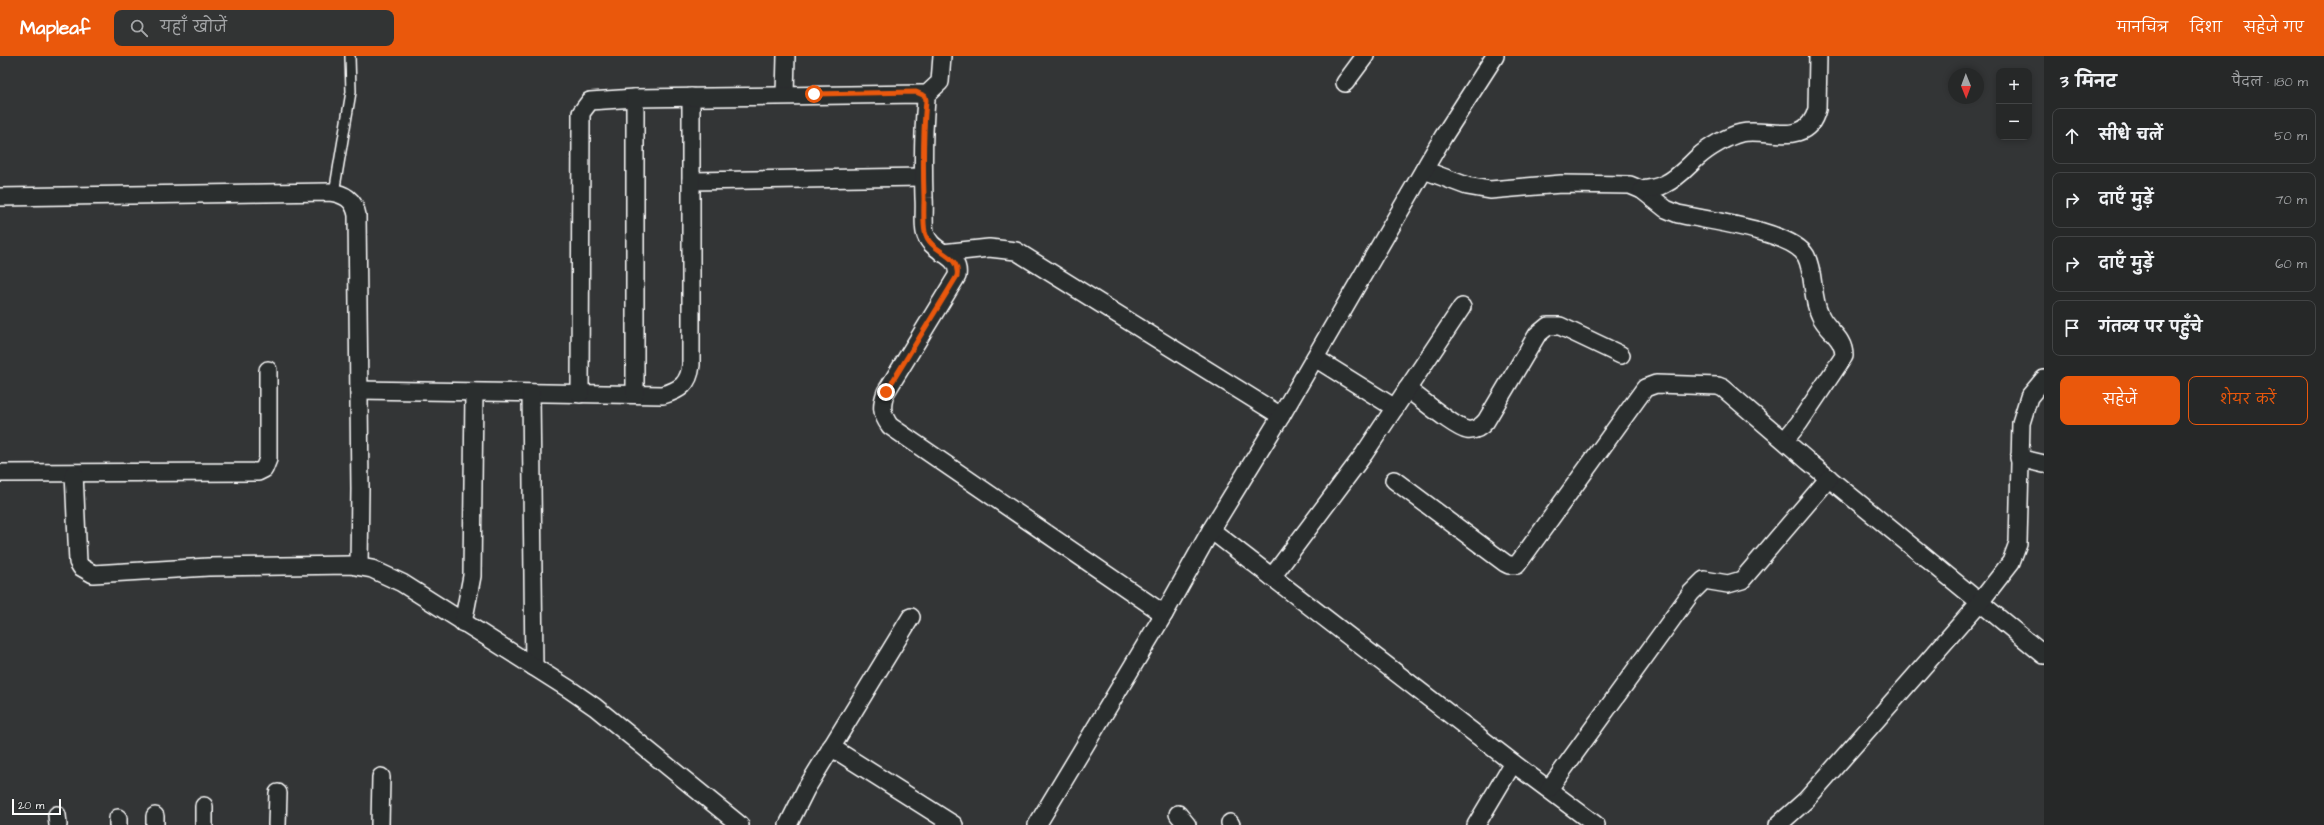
<!DOCTYPE html>
<html lang="hi">
<head>
<meta charset="utf-8">
<style>
	:root { --surface:#262828; --page:#323434; --text:#f1f3f6; --muted:#a4a6a8; --line:#424445; --accent:#ea580c }
	body { margin:0; font-family:"Architects Daughter","Playpen Sans Deva",sans-serif; background:var(--page); color:var(--text) }
	.controls { position:absolute; right:12px; top:12px; display:grid; overflow:hidden; border-radius:8px; box-shadow:0 2px 6px #0003 }
	.controls button { width:36px; height:36px; display:grid; place-items:center; padding:0; border:0; border-bottom:1px solid var(--line); background:var(--surface); color:var(--text); font:20px sans-serif }
	.compass { position:absolute; left:1948px; top:12px; width:36px; height:36px; border-radius:50%; background:var(--surface); box-shadow:0 2px 6px #0003; rotate:179deg }
	.scale { position:absolute; left:12px; bottom:10px; width:49px; box-sizing:border-box; padding-left:4px; border:2px solid #fff; border-top:0; font-size:11px; line-height:14px; white-space:nowrap; color:#fff; -webkit-text-stroke:3px #2a2d2e; paint-order:stroke }
	.stop { position:absolute; width:12px; height:12px; margin:-9px; border:3px solid #ea580c; border-radius:50%; background:#fff }
	.stop.end { background:#ea580c; border-color:#fff; box-shadow:0 1px 4px #0008 }
	.list { margin:0; padding:0; list-style:none }
	h2 { display:flex; justify-content:space-between; align-items:center; height:52px; margin:0; padding:0 16px; font-size:17px }
	h2 small { font-size:13px; font-weight:400; color:var(--muted) }
	.list li { display:grid; grid-template-columns:26px 1fr auto; gap:12px; align-items:center; box-sizing:border-box; height:56px; margin:0 8px 8px; padding:0 8px; border:1px solid var(--line); border-radius:8px }
	.list b { display:block; font-size:15px; white-space:nowrap }
	.list em { font-size:13px; font-style:normal; color:var(--muted) }
	.actions { display:flex; gap:8px; padding:12px 16px }
	.actions a { flex:1; padding:9px 0; border:1px solid var(--accent); border-radius:8px; text-align:center; font-size:14px; color:var(--accent) }
	.actions .main { background:var(--accent); color:#fff }
	.icon { flex:none; width:22px; height:22px; fill:none; stroke:currentColor; stroke-width:2; stroke-linecap:round; stroke-linejoin:round }
	.map { position:relative; flex:none; width:2044px; height:769px; overflow:hidden }
	header { display:flex; align-items:center; gap:24px; box-sizing:border-box; height:56px; padding:0 20px; background:var(--accent); color:#fff }
	header strong { font-size:19px }
	nav { display:flex; gap:22px; margin-inline-start:auto; font-size:14px }
	.search { width:280px; height:36px; background:var(--page); display:flex; align-items:center; gap:10px; box-sizing:border-box; padding:0 14px; border-radius:8px; color:var(--muted); font-size:15px }
	main { display:flex }
	aside { flex:1; background:var(--surface) }
	.map>svg:first-child { display:block }
	.lines { fill:none; stroke-linecap:round; stroke-linejoin:round }
	.lane-casing { stroke:#fff; stroke-width:12 }
	.street-casing { stroke:#fff; stroke-width:20 }
	.lane { stroke:#2a2d2e; stroke-width:9 }
	.street { stroke:#2a2d2e; stroke-width:17 }
	.route { stroke:#ea580c; stroke-width:5 }
</style>
</head>
<body>
<header>
<strong>Mapleaf</strong>
<div class="search"><svg class="icon" aria-label="search" viewBox="0 0 24 24"><circle cx="10" cy="10" r="6"/><path d="M15 15l6 6"/></svg>यहाँ खोजें</div>
<nav><a>मानचित्र</a><a>दिशा</a><a>सहेजे गए</a></nav>
</header>
<main>
<div class="map">
<svg width="2044" height="769" viewBox="0 0 2044 769">
	<rect width="100%" height="100%" fill="#333536"/>
	<filter id="ink" filterUnits="userSpaceOnUse"><feTurbulence type="fractalNoise" baseFrequency=".025" numOctaves="2"/><feDisplacementMap in="SourceGraphic" scale="8" xChannelSelector="R" yChannelSelector="G"/><feConvolveMatrix kernelMatrix="1 2 1 2 8 2 1 2 1" color-interpolation-filters="sRGB"/></filter>
	<g filter="url(#ink)">
		<g class="lines">
			<defs>
				<polyline id="lane" points="334,137 351,36 350,0"/>
				<g id="street">
					<polyline points="1345,27 1365,0"/>
					<polyline points="785,39 786,0"/>
					<polyline points="925,40 940,26 942,0"/>
					<path d="M1424,114L1467,130L1490,134L1561,128L1630,129L1642,134L1666,153L1678,158C1706,164 1792,175 1806,200C1815,218 1811,241 1820,259C1827,275 1844,281 1844,300L1799,367L1785,384"/>
					<polyline points="691,125 923,121"/>
					<path d="M1642,134C1649,133 1658,132 1665,128C1678,122 1688,110 1698,101C1708,92 1728,80 1741,77C1767,71 1807,93 1817,53L1818,0"/>
					<path d="M0,141L330,136C344,138 354,143 357,159L360,433L359,510"/>
					<polyline points="942,197 989,192 1016,195 1281,360"/>
					<polyline points="1315,302 1395,352"/>
					<path d="M1407,333C1419,341 1455,372 1467,374C1475,375 1481,371 1486,365L1537,279L1548,270H1560L1621,299"/>
					<path d="M359,334L663,339C680,334 689,328 691,309V41"/>
					<polyline points="531,337 534,611"/>
					<path d="M580,338L581,69V57L590,45L635,42L922,38L926,44C923,77 923,109 924,142C925,153 923,166 925,176C930,198 961,197 957,220L886,336C881,349 881,358 890,370L1164,558"/>
					<polyline points="635,338 635,42"/>
					<polyline points="2019,402 2044,408"/>
					<polyline points="0,417 258,416 264,413 268,403 268,314"/>
					<polyline points="74,417 78,506 81,511 93,518 208,511 350,509 372,513 402,527 569,633 595,651 740,769"/>
					<polyline points="1394,424 1505,507 1509,509 1517,509 1645,332 1656,328 1718,330 1723,332 1809,406 2044,599"/>
					<polyline points="1211,474 1513,707 1596,769"/>
					<polyline points="1272,521 1364,398 1462,251"/>
					<polyline points="463,567 472,520 474,336"/>
					<polyline points="831,691 954,769"/>
					<polyline points="1549,733 1691,537 1704,524 1728,528 1742,524 1829,422"/>
					<polyline points="204,750 204,769"/>
					<polyline points="1178,758 1187,769"/>
					<polyline points="57,759 58,769"/>
					<polyline points="155,760 155,769"/>
					<polyline points="118,762 118,769"/>
					<polyline points="1230,767 1231,769"/>
					<polyline points="277,769 278,737"/>
					<polyline points="380,769 381,721"/>
					<polyline points="788,769 806,733 911,561"/>
					<polyline points="1037,769 1164,558 1211,474 1281,360 1443,81 1495,0"/>
					<polyline points="1476,769 1513,707"/>
					<polyline points="1778,769 1806,744 1980,546 2011,506 2018,487 2021,367 2029,341 2044,323"/>
				</g>
			</defs>
			<use href="#lane" class="lane-casing"/>
			<use href="#street" class="street-casing"/>
			<use href="#lane" class="lane"/>
			<use href="#street" class="street"/>
		</g>
	</g>
	<g class="lines" filter="url(#ink)">
		<path class="route" d="M814,38L916,36L925,40L926,44C923,77 923,109 924,142C924,153 923,166 925,176C930,198 961,197 957,220L886,336"/>
	</g>
</svg>
<div class="controls">
<button>+</button>
<button>−</button>
</div>
<svg class="compass" viewBox="-18 -18 36 36"><path d="M0-13l5 13h-10z" fill="#e53935"/><path d="M0 13l5-13h-10z" fill="#a4a6a8"/></svg>
<div class="scale">20 m</div>
<div class="stop" style="left:814px;top:38px"></div>
<div class="stop end" style="left:886px;top:336px"></div>
</div>
<aside>
<h2>3 मिनट<small>पैदल · 180 m</small></h2>
<ul class="list">
<li><svg class="icon" aria-label="ahead" viewBox="0 0 24 24"><path d="M12 20V5M6 11l6-6 6 6"/></svg><div><b>सीधे चलें</b></div><em>50 m</em></li>
<li><svg class="icon" aria-label="right" viewBox="0 0 24 24"><path d="M7 20v-9h11M14 6l5 5-5 5"/></svg><div><b>दाएँ मुड़ें</b></div><em>70 m</em></li>
<li><svg class="icon" aria-label="right" viewBox="0 0 24 24"><path d="M7 20v-9h11M14 6l5 5-5 5"/></svg><div><b>दाएँ मुड़ें</b></div><em>60 m</em></li>
<li><svg class="icon" aria-label="arrive" viewBox="0 0 24 24"><path d="M6 21V4h12l-3 4 3 4H6"/></svg><div><b>गंतव्य पर पहुँचे</b></div></li>
</ul>
<div class="actions"><a class="main">सहेजें</a><a>शेयर करें</a></div>
</aside>
</main>
</body>
</html>
